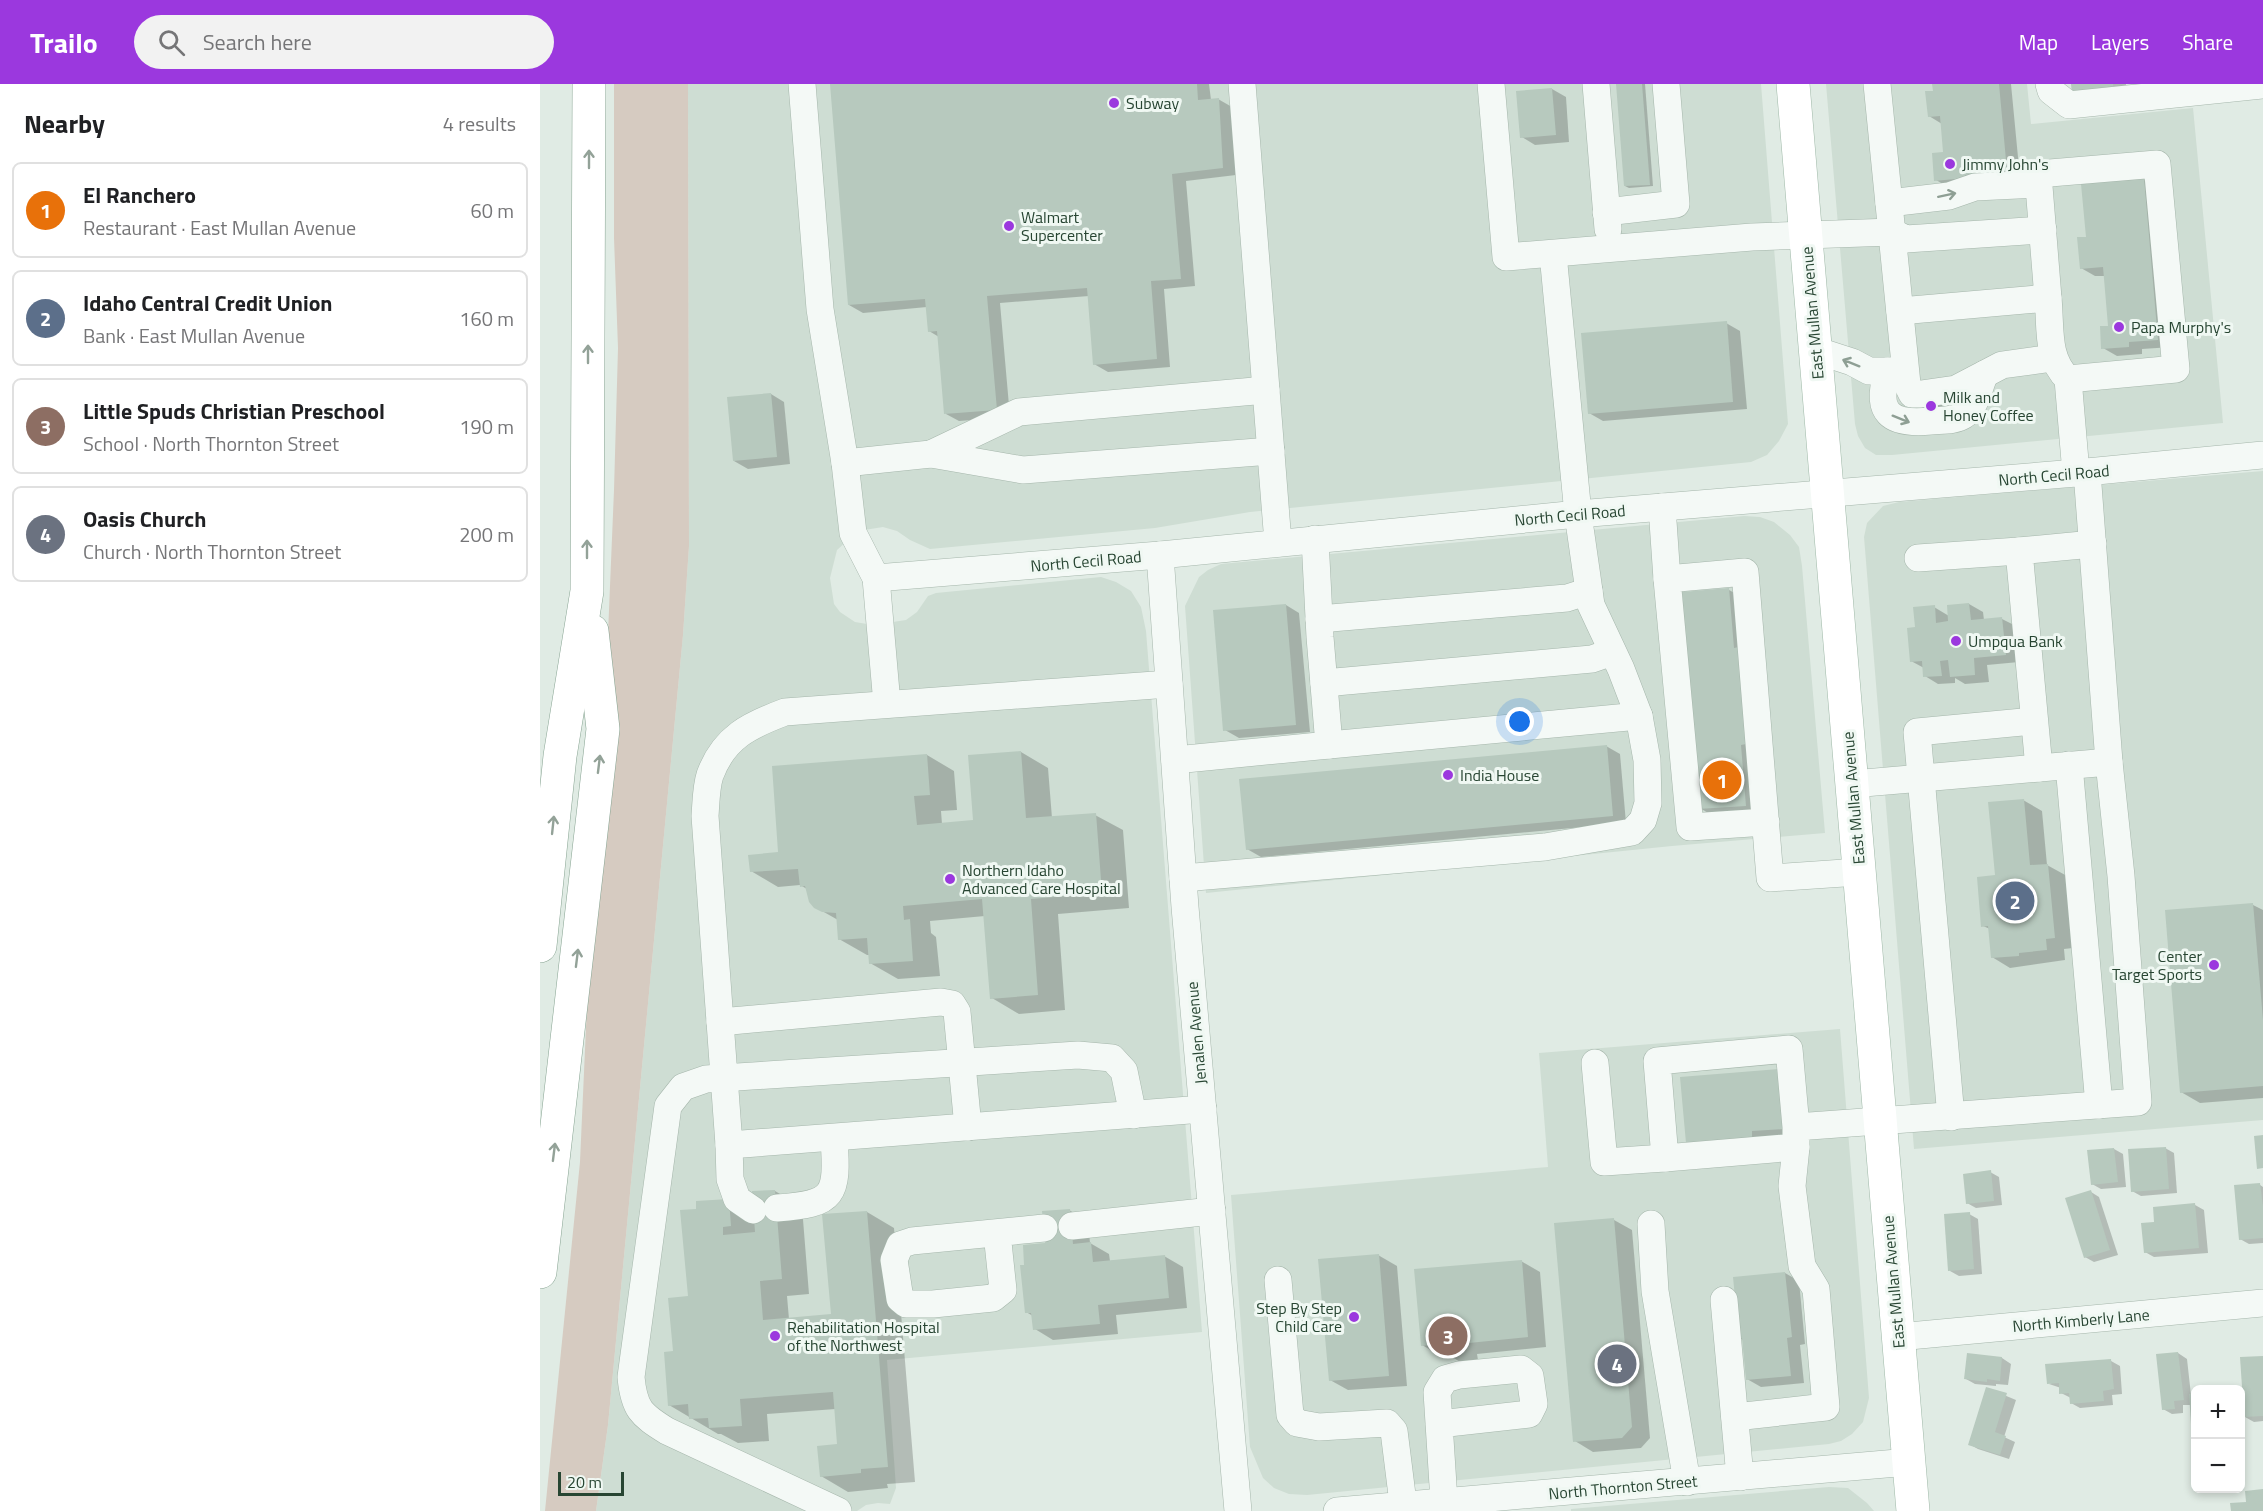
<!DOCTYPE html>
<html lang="en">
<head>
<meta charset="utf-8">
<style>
	:root { --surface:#fff; --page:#f2f2f2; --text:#202124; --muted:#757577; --line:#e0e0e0; --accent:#9b38de }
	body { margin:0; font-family:"Titillium Web",sans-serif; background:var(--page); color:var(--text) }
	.controls { position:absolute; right:18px; bottom:18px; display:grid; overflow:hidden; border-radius:9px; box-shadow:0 3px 9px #0003 }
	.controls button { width:54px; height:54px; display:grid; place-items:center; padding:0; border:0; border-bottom:2px solid var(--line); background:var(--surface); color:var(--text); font:30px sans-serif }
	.scale { position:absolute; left:18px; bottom:15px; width:66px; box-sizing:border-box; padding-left:6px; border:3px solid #274532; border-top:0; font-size:16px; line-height:21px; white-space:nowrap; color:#274532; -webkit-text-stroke:4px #f0f8f3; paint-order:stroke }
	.you { position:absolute; left:980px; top:638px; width:21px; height:21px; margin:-15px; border:4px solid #fff; border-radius:50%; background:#1a73e8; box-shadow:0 0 0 9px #1a73e833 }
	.badge { display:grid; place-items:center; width:39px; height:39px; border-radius:50%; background:var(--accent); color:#fff; font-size:20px; font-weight:700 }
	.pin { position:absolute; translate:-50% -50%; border:3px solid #fff; box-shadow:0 2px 6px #0006 }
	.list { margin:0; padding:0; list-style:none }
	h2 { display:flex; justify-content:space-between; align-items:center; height:78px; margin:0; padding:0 24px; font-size:26px }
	h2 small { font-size:20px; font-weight:400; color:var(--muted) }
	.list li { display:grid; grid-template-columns:39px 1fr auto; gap:18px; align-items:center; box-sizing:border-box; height:96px; margin:0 12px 12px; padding:0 12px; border:2px solid var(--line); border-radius:9px }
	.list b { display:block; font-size:22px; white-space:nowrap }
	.list p { margin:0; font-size:20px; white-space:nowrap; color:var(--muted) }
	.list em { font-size:20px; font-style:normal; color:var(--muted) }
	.icon { flex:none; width:33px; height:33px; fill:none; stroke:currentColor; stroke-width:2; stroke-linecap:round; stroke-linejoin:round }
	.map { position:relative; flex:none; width:1723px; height:1427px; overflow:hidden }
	header { display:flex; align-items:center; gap:36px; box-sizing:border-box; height:84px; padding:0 30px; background:var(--accent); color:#fff }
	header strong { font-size:28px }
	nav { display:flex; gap:33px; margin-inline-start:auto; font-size:21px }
	.search { width:420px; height:54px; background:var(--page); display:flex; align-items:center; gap:15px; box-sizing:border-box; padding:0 21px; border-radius:33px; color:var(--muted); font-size:22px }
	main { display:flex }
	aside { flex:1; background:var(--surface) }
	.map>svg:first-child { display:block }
	.built { fill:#ceddd3 }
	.green { fill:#d6cbc1 }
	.shadow { fill:#0003 }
	.building { fill:#b7c9be }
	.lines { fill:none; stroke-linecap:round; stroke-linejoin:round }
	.minor-casing { stroke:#a5b6ab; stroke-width:28 }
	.major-casing { stroke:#9eb8a7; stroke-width:34 }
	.highway-casing { stroke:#86a391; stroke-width:34 }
	.minor { stroke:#f4f9f6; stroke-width:27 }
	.major { stroke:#fff; stroke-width:33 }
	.highway { stroke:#fff; stroke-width:33 }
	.oneway { stroke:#93a298 }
	.oneway2 { stroke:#8e9f94 }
	.poi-dot { fill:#9b38de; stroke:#f0f8f3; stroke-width:2 }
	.labels { text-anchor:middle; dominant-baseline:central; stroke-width:6; stroke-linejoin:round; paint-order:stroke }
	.poi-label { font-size:16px; fill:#274532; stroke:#f0f8f3; text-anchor:start }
	.street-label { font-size:16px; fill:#274532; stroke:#f0f8f3 }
</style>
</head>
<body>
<header>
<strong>Trailo</strong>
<div class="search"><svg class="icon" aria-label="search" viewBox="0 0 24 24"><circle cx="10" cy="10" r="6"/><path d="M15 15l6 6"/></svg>Search here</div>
<nav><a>Map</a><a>Layers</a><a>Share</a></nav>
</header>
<main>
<aside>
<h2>Nearby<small>4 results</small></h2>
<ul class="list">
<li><span class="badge" style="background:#e8710a">1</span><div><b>El Ranchero</b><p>Restaurant · East Mullan Avenue</p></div><em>60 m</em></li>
<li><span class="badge" style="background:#5c6f8a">2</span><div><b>Idaho Central Credit Union</b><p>Bank · East Mullan Avenue</p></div><em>160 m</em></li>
<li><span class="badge" style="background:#8d6e63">3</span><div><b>Little Spuds Christian Preschool</b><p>School · North Thornton Street</p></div><em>190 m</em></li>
<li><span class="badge" style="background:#6b7280">4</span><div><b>Oasis Church</b><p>Church · North Thornton Street</p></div><em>200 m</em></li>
</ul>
</aside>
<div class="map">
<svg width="1723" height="1427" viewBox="0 0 1723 1427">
	<rect width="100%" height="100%" fill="#e0ebe4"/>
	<g class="built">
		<polygon points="148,0 1221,0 1248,340 1239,357 1227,371 1211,378 710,428 615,444 390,465 370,456 357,447 343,443 318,447 297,466 290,494 294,520 300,528 315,538 333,541 366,536 377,528 388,512 396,509 561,493 576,498 591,507 601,523 606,547 662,1248 347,1276 356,1404 350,1420 338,1419 326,1421 317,1427 56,1427 68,1341 143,551 149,462"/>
		<polygon points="1286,0 1487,0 1491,40 1653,24 1683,339 1352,371 1336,371 1325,364 1318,352 1315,340"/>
		<polygon points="1723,387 1723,1036 1374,1065 1324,453 1327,439 1343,422 1359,418"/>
		<polygon points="1204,432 1220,433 1234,438 1250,451 1259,463 1262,482 1285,749 1132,762 666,809 645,522 659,493 668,486 681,480"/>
		<polygon points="1300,945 1329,1314 1323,1338 1312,1350 1301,1357 1289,1360 767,1411 749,1410 734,1404 723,1394 710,1363 691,1111 1008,1083 999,969"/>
		<polygon points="1289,1403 1308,1404 1327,1419 1334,1427 1031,1427 1031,1425"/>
	</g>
	<polygon class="green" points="74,0 148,0 149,462 143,551 68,1341 56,1427 5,1427 40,1078 49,876 61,718 74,406 78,264 74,154"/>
	<g class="shadow">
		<polygon points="292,0 669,0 671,16 678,15 692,23 696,91 646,97 655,202 624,205 630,283 568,288 554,280 549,212 460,219 470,333 419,337 406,330 399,253 389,247 387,223 323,229 309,221"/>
		<polygon points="1078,0 1105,0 1113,102 1089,104 1085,102"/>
		<polygon points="1394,0 1471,0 1480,94 1410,104 1396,96 1405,69 1402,40 1389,32 1394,8"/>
		<polygon points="1532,0 1586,0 1587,16"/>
		<polygon points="1012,5 1026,13 1029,58 995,61 982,53"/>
		<polygon points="1604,96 1618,104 1632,263 1602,265 1602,270 1577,272 1563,264 1569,243 1565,192 1555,192 1541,184"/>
		<polygon points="1186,239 1200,247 1207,325 1063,337 1049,329"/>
		<polygon points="231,310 244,318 250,380 208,385 194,377"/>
		<polygon points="1372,316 1419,318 1420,334 1373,332"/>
		<polygon points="1189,506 1202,513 1219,729 1173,732 1160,724"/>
		<polygon points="1429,520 1443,528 1444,536 1462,535 1476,542 1479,578 1447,581 1449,598 1425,600 1415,594 1415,599 1398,600 1385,592 1384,584 1371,577 1377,544 1394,523 1409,532"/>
		<polygon points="746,521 759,529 770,648 699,654 685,646"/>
		<polygon points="1066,662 1080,670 1086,739 721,773 707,765"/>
		<polygon points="481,668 508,684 512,734 555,731 583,746 589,824 518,830 525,926 479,930 452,914 445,832 390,837 391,849 396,853 400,892 358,895 330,879 330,871 327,871 299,855 298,836 275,823 267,805 260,801 238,803 211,787 387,671 414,687 417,726 401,727 402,740 434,738"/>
		<polygon points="1483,716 1502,727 1507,781 1527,792 1533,864 1524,865 1525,876 1470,884 1452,873 1450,845 1443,842 1456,793"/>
		<polygon points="1713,821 1723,826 1723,1014 1660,1019 1641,1008"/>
		<polygon points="1142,994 1257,1052 1161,1066"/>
		<polygon points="1625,1064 1634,1069 1637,1109 1601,1112 1592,1107"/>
		<polygon points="1574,1065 1583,1070 1586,1103 1561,1105 1552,1100"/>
		<polygon points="1450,1088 1459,1093 1462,1121 1436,1124 1427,1119"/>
		<polygon points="1720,1101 1723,1103 1723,1159 1709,1160 1700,1155"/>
		<polygon points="235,1107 262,1123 269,1210 247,1212 249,1235 292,1231 327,1128 354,1144 375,1398 347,1400 348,1404 308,1408 281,1392 299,1362 296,1325 227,1330 229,1357 198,1359 181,1350 178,1350 129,1321 135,1269 149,1213 158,1126 189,1116"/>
		<polygon points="1551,1108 1559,1113 1578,1171 1554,1178 1545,1173"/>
		<polygon points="1655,1121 1664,1126 1668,1169 1614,1173 1605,1168 1616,1139"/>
		<polygon points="529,1126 548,1137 550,1159 569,1170 570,1177 624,1172 643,1183 647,1224 576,1231 578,1250 513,1256 495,1245 493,1232 486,1228 486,1182 506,1161"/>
		<polygon points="1429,1130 1438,1135 1442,1190 1419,1192 1410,1187"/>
		<polygon points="1074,1136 1092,1146 1110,1354 1101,1364 1053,1368 1035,1357"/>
		<polygon points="838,1171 857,1182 867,1302 808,1306 790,1296"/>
		<polygon points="981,1177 1000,1188 1006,1263 937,1270 938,1276 920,1278 909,1271 901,1272 882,1261"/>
		<polygon points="1245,1189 1259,1197 1265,1260 1260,1261 1264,1299 1221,1303 1207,1295 1203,1256 1200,1254"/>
		<polygon points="1638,1269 1647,1275 1651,1311 1656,1311 1656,1341 1653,1339 1651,1321 1643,1321 1643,1329 1632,1330 1623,1325"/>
		<polygon points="1429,1270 1462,1274 1471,1280 1468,1301 1456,1300 1456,1302 1435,1300 1426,1295"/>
		<polygon points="1723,1273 1723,1337 1714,1338 1705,1333"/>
		<polygon points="1571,1277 1580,1282 1582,1310 1572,1311 1573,1321 1540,1324 1531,1319 1531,1314 1521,1309 1521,1304 1509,1300"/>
		<polygon points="1447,1304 1476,1316 1464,1353 1475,1358 1469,1375 1438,1365 1429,1360"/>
	</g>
	<g class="building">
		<polygon points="290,0 657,0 658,16 679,14 683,84 632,90 641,195 611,197 617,275 553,281 547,204 447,212 457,326 404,330 397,247 388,248 385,215 308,221"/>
		<polygon points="1076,0 1102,0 1110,101 1084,102"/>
		<polygon points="1392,0 1459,0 1467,87 1425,91 1426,94 1394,97 1392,69 1403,68 1400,32 1388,33 1385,7 1393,7"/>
		<polygon points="1531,0 1573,0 1574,8 1532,12"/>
		<polygon points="1012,4 1016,51 980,54 976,7"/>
		<polygon points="1604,94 1618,256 1589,258 1589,263 1561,265 1560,242 1568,242 1563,183 1540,185 1537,153 1546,153 1541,100"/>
		<polygon points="1187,237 1193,318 1048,330 1041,249"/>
		<polygon points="231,309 237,373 193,377 187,313"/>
		<polygon points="1189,504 1194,564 1199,563 1206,660 1201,661 1206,722 1158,725 1142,508"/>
		<polygon points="1429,519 1431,536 1462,533 1466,571 1434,574 1435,591 1410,593 1408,576 1400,577 1402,592 1383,593 1382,577 1370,578 1367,544 1375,543 1373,523 1395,521 1396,539 1408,537 1407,521"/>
		<polygon points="746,520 756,641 683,647 673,526"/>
		<polygon points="1067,661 1073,732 706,766 699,695"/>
		<polygon points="481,667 486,734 556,729 562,809 491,815 498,911 450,915 442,815 363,822 364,836 370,835 373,877 329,880 327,854 298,856 296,829 282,828 274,824 269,818 265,802 260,803 258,785 210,788 208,771 238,768 232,682 387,670 390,711 374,712 377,741 433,736 428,671"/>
		<polygon points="1484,715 1490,781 1508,780 1515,854 1506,855 1507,866 1479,869 1479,872 1451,874 1448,842 1441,843 1437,793 1455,791 1448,718"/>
		<polygon points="1713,819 1723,936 1723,1002 1640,1009 1625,826"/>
		<polygon points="1239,985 1244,1045 1212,1047 1212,1053 1146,1059 1140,993"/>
		<polygon points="1723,1051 1723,1084 1717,1085 1714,1052"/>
		<polygon points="1626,1063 1629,1105 1591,1108 1588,1065"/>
		<polygon points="1574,1064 1578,1098 1551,1101 1547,1066"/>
		<polygon points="1451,1086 1454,1117 1426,1120 1423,1090"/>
		<polygon points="1720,1099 1723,1122 1723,1154 1699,1156 1694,1101"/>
		<polygon points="235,1106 242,1195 220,1197 223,1236 291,1230 282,1130 327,1127 348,1383 321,1385 321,1389 280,1393 277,1362 297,1360 293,1308 200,1315 202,1342 169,1344 168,1334 149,1335 148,1320 128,1322 124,1268 133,1267 128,1214 148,1212 140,1126 156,1125 156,1117 189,1115 191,1142 183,1143 183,1151 215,1148 212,1107"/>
		<polygon points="1551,1106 1570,1166 1544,1174 1525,1114"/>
		<polygon points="1655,1119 1659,1164 1604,1169 1601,1139 1614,1138 1613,1123"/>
		<polygon points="530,1125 533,1160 551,1158 553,1178 625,1171 629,1214 558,1221 560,1240 493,1246 491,1229 485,1229 480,1181 484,1181 483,1161 505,1159 502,1127"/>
		<polygon points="1430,1128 1434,1185 1408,1187 1404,1130"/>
		<polygon points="1074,1134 1092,1343 1082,1354 1033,1358 1014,1139"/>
		<polygon points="839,1170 849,1292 789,1297 778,1175"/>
		<polygon points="982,1176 988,1253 919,1260 920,1266 900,1268 900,1260 881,1262 874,1185"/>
		<polygon points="1245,1188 1252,1253 1247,1254 1251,1292 1206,1296 1202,1254 1199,1255 1193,1193"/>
		<polygon points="1638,1268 1644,1316 1634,1317 1635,1325 1622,1326 1616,1270"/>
		<polygon points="1427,1269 1462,1273 1460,1297 1447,1295 1447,1298 1424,1295"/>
		<polygon points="1723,1272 1723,1332 1704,1333 1700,1273"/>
		<polygon points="1571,1275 1574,1305 1563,1307 1564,1317 1530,1320 1529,1309 1519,1310 1519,1299 1507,1300 1505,1280"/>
		<polygon points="1446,1303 1467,1309 1455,1348 1466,1352 1460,1371 1428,1361"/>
		<polygon points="1656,1309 1656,1340 1651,1340 1649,1310"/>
		<polygon points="1723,1405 1723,1427 1691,1427 1690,1419 1706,1418 1705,1407"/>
	</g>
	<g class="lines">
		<defs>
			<g id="minor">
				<polyline points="262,0 280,225 305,379 313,449 336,494 347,620"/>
				<polyline points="702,0 738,459"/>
				<polyline points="951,0 966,173 1212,153 1352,148 1366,155 1503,146"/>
				<polyline points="1056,0 1068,145"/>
				<polyline points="1337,0 1367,300 1372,310 1381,310 1416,305 1462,281 1513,274"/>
				<polyline points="1509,0 1511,7 1529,21 1723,1"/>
				<polyline points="1349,119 1409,112 1435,103 1498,100"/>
				<polyline points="1066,128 1136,120 1126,0"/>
				<polyline points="1508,214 1498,90 1617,80 1636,285 1528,295"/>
				<path d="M1360,227L1508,214C1511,244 1506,274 1528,295L1536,389"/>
				<polyline points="1275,266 1312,278 1329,287 1365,287"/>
				<path d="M1348,287C1334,329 1350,341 1391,337C1402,336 1415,337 1424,331C1436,324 1439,302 1445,290"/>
				<polyline points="391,370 479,328 726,306"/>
				<polyline points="305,379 391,370 483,386 731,367"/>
				<polyline points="1547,388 1569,678"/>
				<polyline points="1122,423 1127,495"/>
				<polyline points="620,471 645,823 698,1427"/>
				<polyline points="1378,474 1479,467"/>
				<polyline points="336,494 620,471 1038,430 1536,389 1723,371"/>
				<polyline points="779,535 1027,514 1049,507"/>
				<polyline points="784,599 1052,575 1072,568"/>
				<path d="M629,600L245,628C210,641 184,653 170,691C166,703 166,719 165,732L189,1061L663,1025"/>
				<polyline points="789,661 1099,632 1081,585 1051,521 1038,430 1013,170"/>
				<polyline points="635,676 789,661 780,553 775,455"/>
				<polyline points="1529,681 1559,1021"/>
				<polyline points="1499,684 1479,467 1553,460"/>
				<polyline points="1226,738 1150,743 1127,495 1205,488 1230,794 1319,788"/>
				<polyline points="643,794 1005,763 1092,748 1103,736 1108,719 1107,676 1099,632"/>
				<polyline points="180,938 401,918 412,920 417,928 428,1043"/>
				<polyline points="1055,979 1064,1078 1125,1074"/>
				<polyline points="1411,1033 1377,648 1494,637"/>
				<polyline points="1256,1043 1256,1063 1125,1074 1117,977 1249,965 1256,1043 1598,1018 1581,792 1569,678 1312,700"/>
				<polyline points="189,1061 190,1095 197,1115 213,1126"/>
				<path d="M237,1124C295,1120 298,1112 294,1054"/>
				<polyline points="1111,1140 1115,1207 1147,1398"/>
				<polyline points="532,1142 672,1127"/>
				<polyline points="457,1149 463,1206 453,1214 393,1220 366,1220 360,1215 354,1176 360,1161 372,1157 504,1144"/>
				<polyline points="738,1196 750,1331 757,1339 779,1343 847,1339 854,1347 864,1427"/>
				<polyline points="1184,1216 1200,1393"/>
				<polyline points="1358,1253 1723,1219"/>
				<polyline points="1195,1333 1286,1323 1276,1205 1262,1182 1252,1102 1256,1063"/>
				<polyline points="899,1340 989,1330 994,1320 990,1292 981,1285 919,1291 905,1295 897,1308 904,1417"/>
				<path d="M298,1427L127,1347C101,1331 94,1325 91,1293L128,1022L143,1003L166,995L538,971L572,974L584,987L593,1031"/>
				<polyline points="797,1427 1369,1378"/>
			</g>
			<polyline id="major" points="1253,0 1373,1427"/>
			<g id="highway">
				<polyline points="0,862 20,672 47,507 49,0"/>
				<polyline points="0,1188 63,645 52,547"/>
			</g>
		</defs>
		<use href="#minor" class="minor-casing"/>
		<use href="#major" class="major-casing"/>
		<use href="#highway" class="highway-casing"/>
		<use href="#minor" class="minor"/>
		<use href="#major" class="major"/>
		<use href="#highway" class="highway"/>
	</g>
	<defs><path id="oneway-shaft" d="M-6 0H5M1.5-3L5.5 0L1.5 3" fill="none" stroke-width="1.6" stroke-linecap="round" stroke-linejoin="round" transform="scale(1.5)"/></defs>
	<g class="oneway">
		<use href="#oneway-shaft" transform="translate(49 75) rotate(-90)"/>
		<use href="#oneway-shaft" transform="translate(48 270) rotate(-90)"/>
		<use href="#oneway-shaft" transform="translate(47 465) rotate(-90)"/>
		<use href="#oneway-shaft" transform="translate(59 680) rotate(-83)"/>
		<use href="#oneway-shaft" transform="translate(13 741) rotate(-84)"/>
		<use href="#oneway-shaft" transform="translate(37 874) rotate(-83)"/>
		<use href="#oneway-shaft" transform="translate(14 1068) rotate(-83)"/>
	</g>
	<g class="oneway2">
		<use href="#oneway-shaft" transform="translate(1407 111) rotate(-12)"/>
		<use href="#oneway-shaft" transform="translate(1311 279) rotate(-158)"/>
		<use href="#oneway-shaft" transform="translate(1361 335) rotate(22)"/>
	</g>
	<g class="poi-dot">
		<circle cx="574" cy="19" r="6"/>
		<circle cx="1410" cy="80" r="6"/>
		<circle cx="469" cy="142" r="6"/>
		<circle cx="1579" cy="243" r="6"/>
		<circle cx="1391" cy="322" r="6"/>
		<circle cx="1416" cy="557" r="6"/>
		<circle cx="908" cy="691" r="6"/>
		<circle cx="410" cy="795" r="6"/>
		<circle cx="1674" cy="881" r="6"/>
		<circle cx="814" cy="1233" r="6"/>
		<circle cx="235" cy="1252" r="6"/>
	</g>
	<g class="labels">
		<g class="poi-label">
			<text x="586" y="19">Subway</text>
			<text x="1422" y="80">Jimmy John's</text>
			<text x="481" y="133">Walmart<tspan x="481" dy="18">Supercenter</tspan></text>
			<text x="1591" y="243">Papa Murphy's</text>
			<text x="1403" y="313">Milk and<tspan x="1403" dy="18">Honey Coffee</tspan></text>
			<text x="1428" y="557">Umpqua Bank</text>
			<text x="920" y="691">India House</text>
			<text x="422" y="786">Northern Idaho<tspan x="422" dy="18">Advanced Care Hospital</tspan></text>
			<text x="1662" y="872" text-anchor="end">Center<tspan x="1662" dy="18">Target Sports</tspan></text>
			<text x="802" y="1224" text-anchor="end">Step By Step<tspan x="802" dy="18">Child Care</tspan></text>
			<text x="247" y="1243">Rehabilitation Hospital<tspan x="247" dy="18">of the Northwest</tspan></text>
		</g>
		<g class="street-label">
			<text transform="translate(1272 229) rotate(-95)">East Mullan Avenue</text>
			<text transform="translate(1514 391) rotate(-5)">North Cecil Road</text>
			<text transform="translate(1030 431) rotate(-5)">North Cecil Road</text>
			<text transform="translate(546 477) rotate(-5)">North Cecil Road</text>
			<text transform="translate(1313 714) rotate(-95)">East Mullan Avenue</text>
			<text transform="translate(656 949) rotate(-95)">Jenalen Avenue</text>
			<text transform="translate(1353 1198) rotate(-95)">East Mullan Avenue</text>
			<text transform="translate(1541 1236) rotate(-5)">North Kimberly Lane</text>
			<text transform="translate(1083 1403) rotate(-5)">North Thornton Street</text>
		</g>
	</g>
</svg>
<div class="controls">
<button>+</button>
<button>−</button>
</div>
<div class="scale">20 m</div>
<div class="you"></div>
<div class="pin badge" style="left:1182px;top:696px;background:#e8710a">1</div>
<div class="pin badge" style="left:1475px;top:817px;background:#5c6f8a">2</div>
<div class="pin badge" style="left:908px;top:1252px;background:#8d6e63">3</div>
<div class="pin badge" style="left:1077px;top:1280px;background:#6b7280">4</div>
</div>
</main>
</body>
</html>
